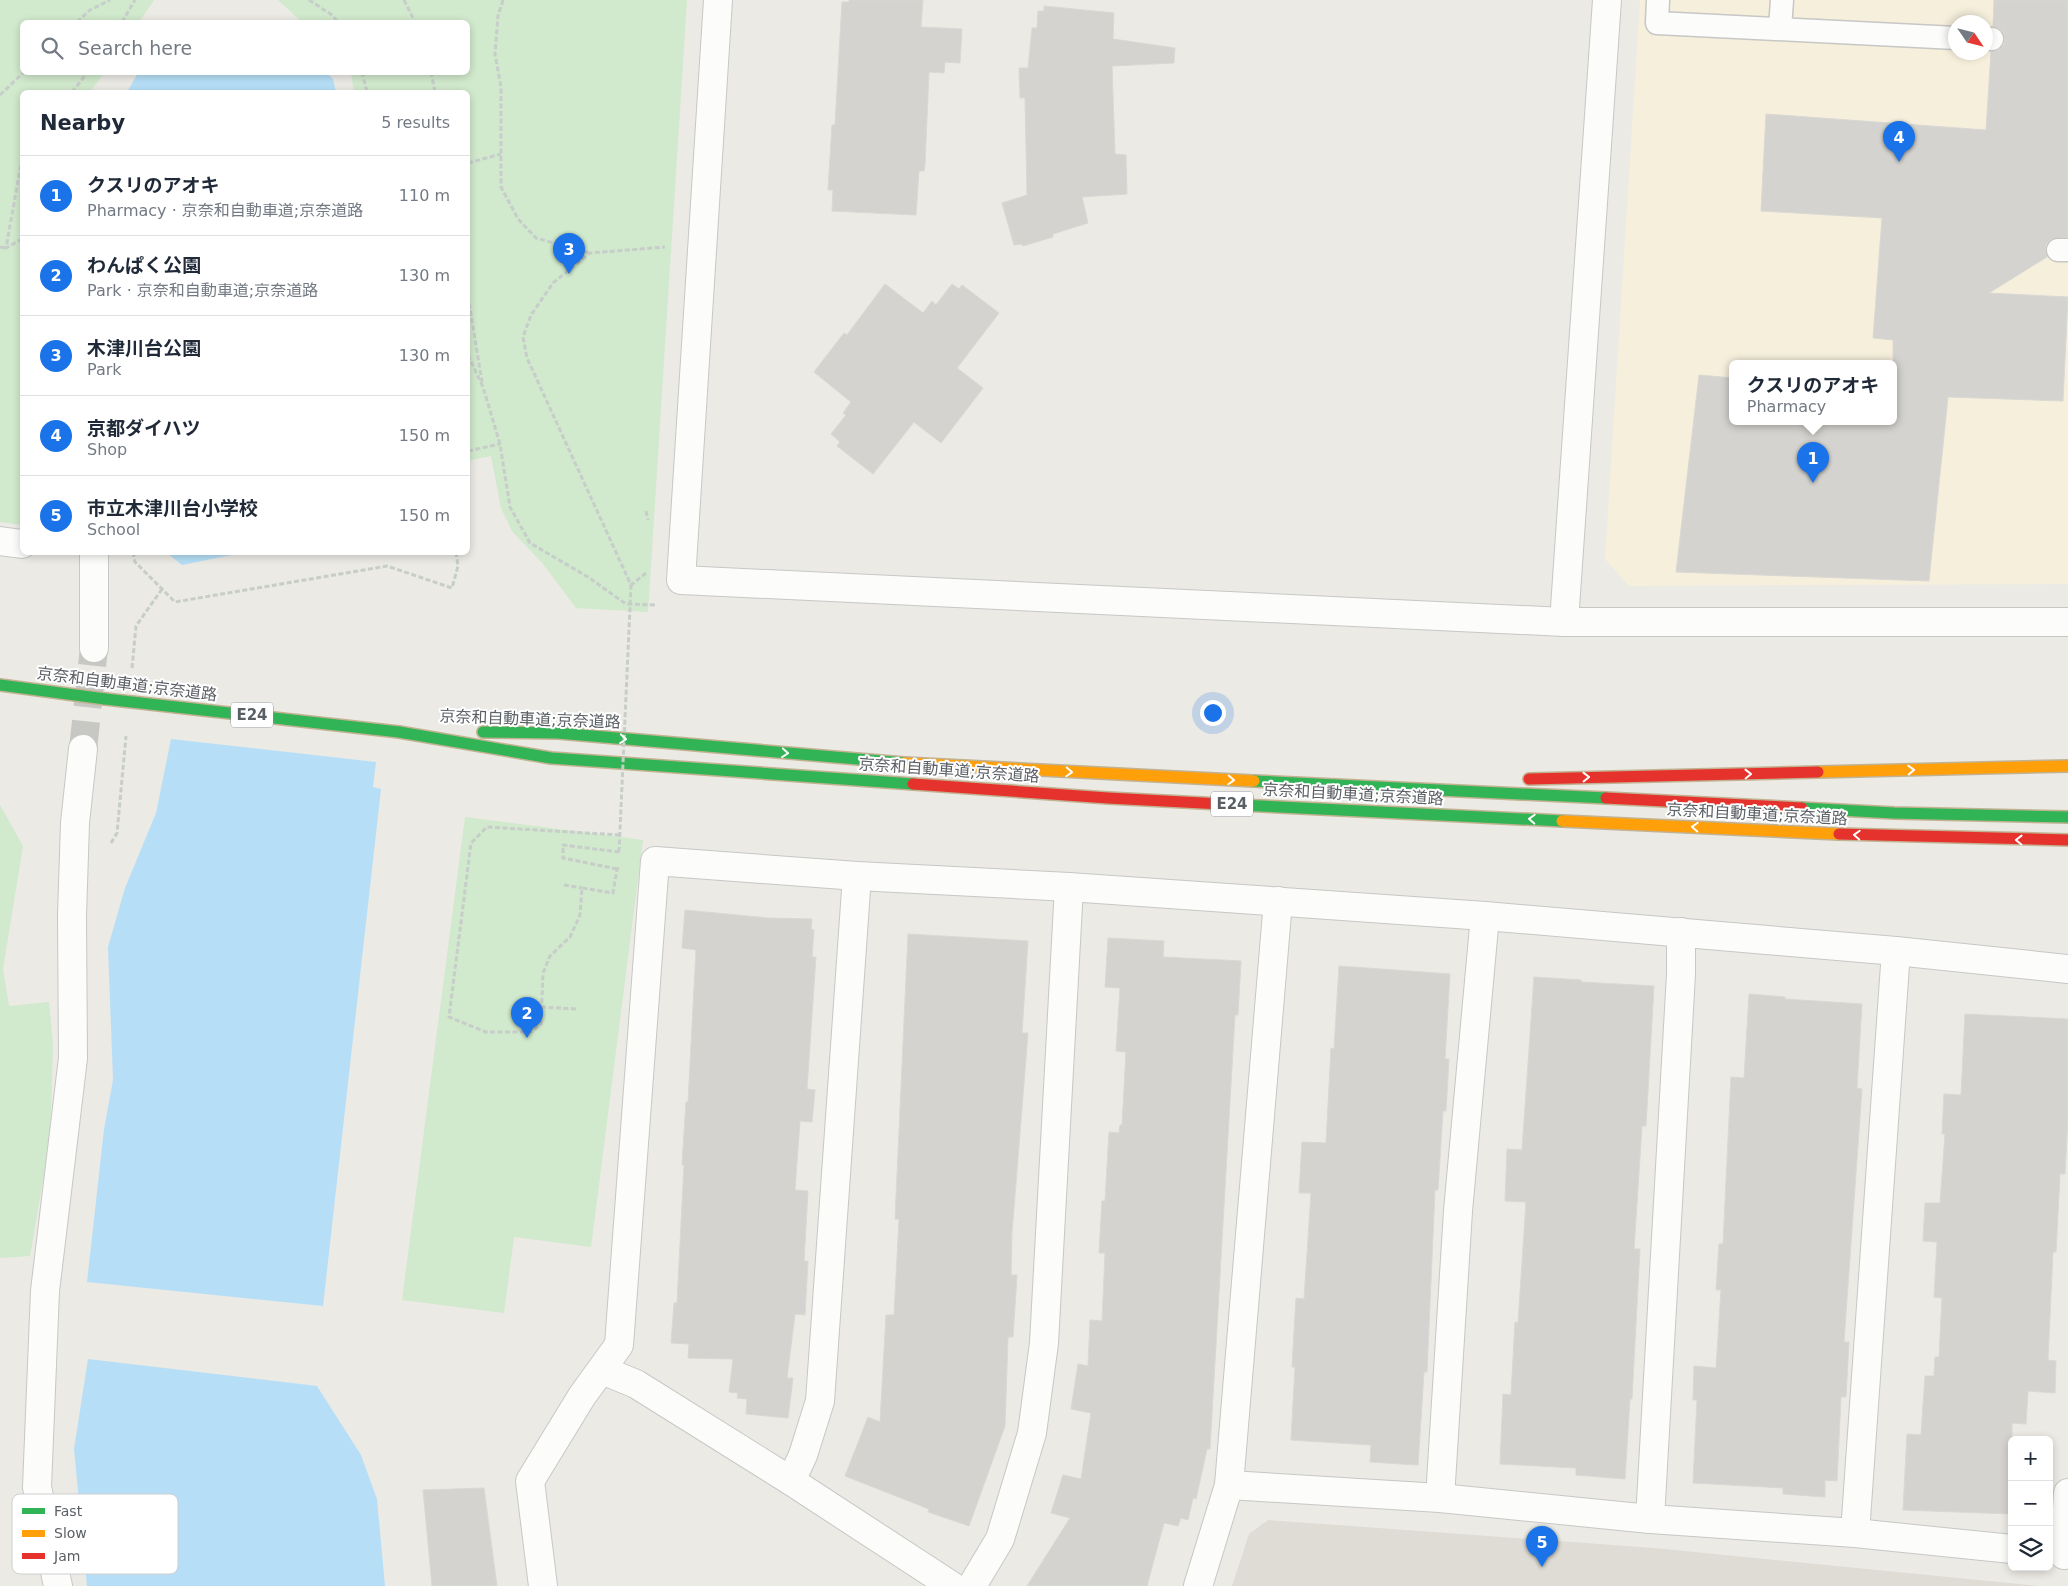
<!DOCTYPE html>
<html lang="en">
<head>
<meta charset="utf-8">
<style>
	:root { --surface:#fff; --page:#f2f2f3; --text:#1f2937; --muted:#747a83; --line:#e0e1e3; --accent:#1a73e8 }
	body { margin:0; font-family:"DejaVu Sans","Noto Sans JP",sans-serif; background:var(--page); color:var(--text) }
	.controls { position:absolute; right:15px; bottom:15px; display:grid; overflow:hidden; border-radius:8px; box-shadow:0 2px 8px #0003 }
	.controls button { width:45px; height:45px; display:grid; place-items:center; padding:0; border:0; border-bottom:1px solid var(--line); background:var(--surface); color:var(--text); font:25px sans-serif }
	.compass { position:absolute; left:1948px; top:15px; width:45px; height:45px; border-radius:50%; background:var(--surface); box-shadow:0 2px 8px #0003; rotate:125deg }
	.you { position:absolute; left:1212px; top:712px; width:18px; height:18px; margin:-12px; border:4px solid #fff; border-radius:50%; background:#1a73e8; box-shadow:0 0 0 8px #1a73e833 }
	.badge { display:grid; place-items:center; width:32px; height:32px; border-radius:50%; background:var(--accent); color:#fff; font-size:16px; font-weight:700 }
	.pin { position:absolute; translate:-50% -41px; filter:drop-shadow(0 1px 2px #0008) }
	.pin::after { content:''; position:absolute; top:26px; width:18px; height:15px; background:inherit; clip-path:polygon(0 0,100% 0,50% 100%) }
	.popup { position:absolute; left:1729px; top:360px; width:168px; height:65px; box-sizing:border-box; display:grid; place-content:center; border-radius:8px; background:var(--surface); filter:drop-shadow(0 1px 4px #0005); font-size:16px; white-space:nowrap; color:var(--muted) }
	.popup b { font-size:19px; color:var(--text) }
	.popup::after { content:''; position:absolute; left:50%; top:100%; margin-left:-10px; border:10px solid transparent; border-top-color:var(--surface) }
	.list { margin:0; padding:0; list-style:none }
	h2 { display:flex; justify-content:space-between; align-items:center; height:65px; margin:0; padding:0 20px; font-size:21px }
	h2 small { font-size:16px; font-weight:400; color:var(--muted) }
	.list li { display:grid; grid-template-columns:32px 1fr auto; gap:15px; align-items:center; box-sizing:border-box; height:80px; padding:0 20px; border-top:1px solid var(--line) }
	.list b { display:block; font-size:19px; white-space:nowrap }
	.list p { margin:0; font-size:16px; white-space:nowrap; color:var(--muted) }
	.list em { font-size:16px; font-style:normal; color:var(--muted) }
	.icon { flex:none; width:28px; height:28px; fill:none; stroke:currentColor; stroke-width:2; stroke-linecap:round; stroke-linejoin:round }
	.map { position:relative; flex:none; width:2068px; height:1586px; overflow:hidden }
	.search { position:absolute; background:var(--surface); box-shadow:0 2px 8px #0003; left:20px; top:20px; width:450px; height:55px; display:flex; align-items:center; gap:12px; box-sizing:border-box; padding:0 18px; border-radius:8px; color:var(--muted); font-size:19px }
	.panel { position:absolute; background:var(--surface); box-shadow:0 2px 8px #0003; left:20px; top:90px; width:450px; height:465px; border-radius:8px }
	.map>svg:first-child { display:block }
	.commercial { fill:#f6efdc; fill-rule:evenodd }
	.education { fill:#dedcd4 }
	.green { fill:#d1e9cd }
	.water { fill:#b6dff7 }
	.building { fill:#d4d3cf; stroke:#dad8d4 }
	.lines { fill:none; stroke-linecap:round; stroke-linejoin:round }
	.street-tunnel { stroke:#c7c7c4; stroke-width:28; stroke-dasharray:28 14; stroke-linecap:butt }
	.lane-casing { stroke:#c7c7c6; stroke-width:25 }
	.street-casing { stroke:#c7c7c6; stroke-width:30 }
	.fast-casing { stroke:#c2b292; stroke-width:14 }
	.slow-casing { stroke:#c2b292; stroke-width:14 }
	.jam-casing { stroke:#c2b292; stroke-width:14 }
	.path { stroke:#c7cdc9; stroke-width:3; stroke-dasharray:5 2.5; stroke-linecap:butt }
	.lane { stroke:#fcfcfb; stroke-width:22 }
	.street { stroke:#fcfcfb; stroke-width:28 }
	.fast { stroke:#30b455; stroke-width:11 }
	.slow { stroke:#ff9f0a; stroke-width:11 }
	.jam { stroke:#e5322d; stroke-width:11 }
	.fast-bridge-casing { stroke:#c2b292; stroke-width:14; stroke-linecap:butt }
	.path-bridge { stroke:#c7cdc9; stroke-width:3; stroke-dasharray:5 2.5; stroke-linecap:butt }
	.fast-bridge { stroke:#30b455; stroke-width:11 }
	.oneway { stroke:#fff }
	.labels { text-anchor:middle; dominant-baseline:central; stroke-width:4; stroke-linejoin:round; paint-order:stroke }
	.shield { fill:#fff; stroke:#8c8f92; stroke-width:1 }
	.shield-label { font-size:15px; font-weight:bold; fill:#5a5f64 }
	.street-label { font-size:16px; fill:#5a5f64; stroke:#fff }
	.key { fill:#fff; stroke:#cecfd0; stroke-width:1 }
	.key-label { font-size:14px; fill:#5a5f64 }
</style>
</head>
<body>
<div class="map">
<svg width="2068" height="1586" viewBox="0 0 2068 1586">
	<rect width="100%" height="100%" fill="#ebeae4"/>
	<path class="commercial" d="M1640,0H2068V584L1629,586L1605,559ZM1956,22H1986V52H1956ZM1733,364H1893V422H1733Z"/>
	<polygon class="education" points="1268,1520 1654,1548 2039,1586 1232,1586 1249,1534"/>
	<g class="green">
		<polygon points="0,0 154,0 139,22 22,22 22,72 104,73 90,92 22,92 22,525 0,522"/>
		<polygon points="278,0 687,0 648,612 576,608 543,564 512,531 501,508 491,456 468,461 468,92 354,92 351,73 468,72 468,22 302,22"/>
		<polygon points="0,805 23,846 3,969 9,1006 49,1002 53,1046 50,1139 30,1256 0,1258"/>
		<polygon points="465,817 643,840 591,1247 514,1237 504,1313 402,1300"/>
	</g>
	<g class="water">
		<polygon points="138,73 327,73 333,79 336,92 127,92"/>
		<polygon points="167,553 241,553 182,565"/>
		<polygon points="171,739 376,762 373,787 381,789 323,1306 87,1282 104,1129 113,1080 108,947 125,888 156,813"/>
		<polygon points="88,1359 317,1386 361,1455 377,1499 385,1586 87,1586 74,1449"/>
	</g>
	<g class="building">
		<polygon points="849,0 923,0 921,27 962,29 960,63 945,62 944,73 929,72 925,164 924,171 919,171 916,215 832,211 833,190 828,190 832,125 835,125 842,2 849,2"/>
		<polygon points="1994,0 2068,0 2068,237 2051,239 2046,244 2045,250 2047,257 1989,293 2068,297 2063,401 1948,397 1929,581 1676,572 1699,375 1733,378 1733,422 1893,422 1893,340 1873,338 1882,218 1761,211 1766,114 1986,130 1991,52 1999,50 2004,45 2005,39 2003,32 1999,28 1993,26"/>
		<polygon points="1044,6 1114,13 1113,39 1175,48 1174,63 1112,66 1115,154 1126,155 1127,194 1082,197 1088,223 1053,234 1053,237 1023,246 1021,244 1014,245 1002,203 1027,195 1025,98 1020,98 1019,68 1028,68 1032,28 1037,28 1038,11 1044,11"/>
		<polygon points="885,284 923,313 932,301 936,305 952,284 959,289 962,285 999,313 957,368 983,388 941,443 914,422 873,474 837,446 840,442 831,434 846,415 843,413 851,402 814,372 844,333 847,335"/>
		<polygon points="685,910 768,918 812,919 811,929 814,930 812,957 816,957 807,1089 815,1090 812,1122 800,1121 795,1190 808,1191 804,1261 808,1261 805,1315 795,1314 787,1378 793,1378 788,1418 746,1414 747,1399 737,1398 738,1393 729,1392 733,1359 688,1358 689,1344 671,1343 674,1303 677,1303 684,1165 682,1165 686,1102 688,1102 696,950 682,948"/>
		<polygon points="908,934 1028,941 1022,1033 1028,1033 1012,1233 1011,1275 1017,1275 1013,1337 1008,1337 1005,1426 969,1526 928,1512 929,1509 845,1476 868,1417 880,1422 886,1315 894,1315 899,1219 895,1219"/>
		<polygon points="1108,938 1164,941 1163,957 1241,961 1238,1015 1235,1015 1210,1449 1207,1449 1196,1499 1193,1498 1188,1520 1181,1518 1178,1526 1164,1523 1147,1586 1027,1586 1070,1518 1051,1513 1063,1475 1081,1479 1091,1413 1071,1409 1078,1364 1088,1366 1090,1320 1102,1321 1105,1253 1099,1253 1102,1201 1105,1201 1109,1132 1119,1133 1120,1125 1122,1125 1126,1052 1116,1051 1120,988 1105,987"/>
		<polygon points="1339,966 1450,974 1445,1059 1449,1059 1446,1111 1443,1111 1438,1190 1435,1190 1427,1372 1424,1372 1418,1465 1370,1462 1371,1445 1291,1440 1295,1367 1292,1367 1296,1298 1304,1299 1311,1193 1299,1193 1302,1142 1326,1143 1331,1048 1334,1049"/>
		<polygon points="1534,977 1581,980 1581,982 1654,986 1646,1126 1642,1126 1634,1249 1640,1249 1632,1399 1630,1399 1625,1479 1576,1475 1576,1468 1500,1464 1503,1394 1511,1395 1515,1322 1518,1323 1526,1202 1505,1201 1507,1149 1522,1150"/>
		<polygon points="1749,994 1785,997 1785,999 1862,1004 1857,1088 1862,1089 1844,1342 1849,1342 1846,1397 1841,1397 1837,1481 1825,1480 1825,1497 1783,1494 1783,1488 1693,1483 1697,1400 1693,1400 1694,1366 1716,1368 1721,1290 1716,1290 1719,1244 1723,1244 1731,1077 1744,1078"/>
		<polygon points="1965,1014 2068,1019 2068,1117 2065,1174 2060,1174 2056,1252 2053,1252 2048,1360 2056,1361 2055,1393 2028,1391 2026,1424 2012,1423 2012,1514 1903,1510 1907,1434 1921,1435 1925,1376 1934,1376 1935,1357 1939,1357 1942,1298 1934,1297 1937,1242 1923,1241 1925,1203 1940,1203 1945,1134 1942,1134 1944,1094 1961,1095"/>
		<polygon points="484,1488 497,1586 432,1586 423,1490"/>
	</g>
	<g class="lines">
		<polyline class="street-tunnel" points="83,749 94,648"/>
		<defs>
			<g id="lane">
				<polyline points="1658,0 1657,23 1956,38"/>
				<polyline points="1780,28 1782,0"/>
				<polyline points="1986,39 1992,39"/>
				<polyline points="2058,250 2068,250"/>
			</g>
			<g id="street">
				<polyline points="718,0 681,580 1564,622 2068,622"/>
				<polyline points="0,541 22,544"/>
				<polyline points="94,552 94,648"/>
				<polyline points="1564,622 1607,0"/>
				<polyline points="602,1370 636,1384 791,1481 952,1586"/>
				<polyline points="791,1481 803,1455 820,1401 857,876"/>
				<polyline points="1229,1485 1440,1498 1650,1519 1855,1533 2012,1549"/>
				<polyline points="1440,1498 1458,1211 1485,916"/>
				<polyline points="1650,1519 1681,974 1681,932"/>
				<polyline points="1855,1533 1896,951"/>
				<polyline points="2064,1555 2068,1493"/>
				<polyline points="58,1586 37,1487 45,1291 73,1058 72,916 75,823 83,749"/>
				<polyline points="543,1586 530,1481 582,1396 619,1345 655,861 857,876 1069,887 1485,916 1896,951 2068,969"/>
				<polyline points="972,1586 1000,1539 1032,1433 1044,1343 1069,887"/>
				<polyline points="1198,1586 1229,1485 1278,901"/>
			</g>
			<g id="fast">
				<polyline points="0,685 105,699"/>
				<polyline points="399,732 551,758 913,784"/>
				<polyline points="483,732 558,733 904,763"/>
				<polyline points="1254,781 1606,798"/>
				<polyline points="1240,805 1562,821"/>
				<polyline points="1802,808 1894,813 2068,817"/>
			</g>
			<g id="slow">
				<polyline points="904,763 1254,781"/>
				<polyline points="1818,772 2068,766"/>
				<polyline points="1562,821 1839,834"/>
			</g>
			<g id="jam">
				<polyline points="1529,779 1818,772"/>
				<polyline points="913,784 1108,798 1240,805"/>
				<polyline points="1606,798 1802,808"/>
				<polyline points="1839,834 2068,840"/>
			</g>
		</defs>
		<use href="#lane" class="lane-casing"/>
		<use href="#street" class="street-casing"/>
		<use href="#fast" class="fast-casing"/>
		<use href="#slow" class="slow-casing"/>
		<use href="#jam" class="jam-casing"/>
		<g class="path">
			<polyline points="309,0 332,15 338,22"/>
			<polyline points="404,0 415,22"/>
			<polyline points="503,0 498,16 495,54 501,87 501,187 518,219 536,238 590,253"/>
			<polyline points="77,22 90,10 110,0"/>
			<polyline points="122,22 135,0"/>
			<polyline points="362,72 367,92"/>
			<polyline points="431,72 435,92"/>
			<polyline points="72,92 88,72"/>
			<polyline points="0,95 24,72"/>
			<polyline points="22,158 6,248 22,239"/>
			<polyline points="468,163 501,154"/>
			<polyline points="0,247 6,248"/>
			<polyline points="468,296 482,382"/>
			<polyline points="468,355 483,387 500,444 510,507 530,543 588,577 626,604 656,605"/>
			<polyline points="468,451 500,444"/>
			<polyline points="646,511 648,520"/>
			<polyline points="133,552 135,562 175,602 387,566 452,588 458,566 456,552"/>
			<polyline points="646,573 631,585 527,358 523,337 531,315 553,283 590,253 665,247"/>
			<polyline points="132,668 136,626 162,589"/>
			<polyline points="111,843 117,833 126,736"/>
			<polyline points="619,868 617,869 613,893 582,888 580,915 570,937 550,956 543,973 541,1024 531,1032 486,1032 449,1017 471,843 487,827 620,835"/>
			<polyline points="617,869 563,858 563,845 619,852"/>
			<polyline points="564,885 582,888"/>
			<polyline points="541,1007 578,1009"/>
		</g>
		<use href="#lane" class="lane"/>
		<use href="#street" class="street"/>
		<use href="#fast" class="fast"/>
		<use href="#slow" class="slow"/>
		<use href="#jam" class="jam"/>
		<defs>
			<polyline id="fast-bridge" points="105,699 399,732"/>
		</defs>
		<use href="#fast-bridge" class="fast-bridge-casing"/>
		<polyline class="path-bridge" points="619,852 631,585"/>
		<use href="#fast-bridge" class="fast-bridge"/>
	</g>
	<defs><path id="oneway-chevron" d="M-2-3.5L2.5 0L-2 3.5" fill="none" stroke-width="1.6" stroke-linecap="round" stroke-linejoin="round" transform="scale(1.25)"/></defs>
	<g class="oneway">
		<use href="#oneway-chevron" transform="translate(623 739) rotate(5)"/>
		<use href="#oneway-chevron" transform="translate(785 753) rotate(5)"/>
		<use href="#oneway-chevron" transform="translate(1911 770) rotate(-2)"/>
		<use href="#oneway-chevron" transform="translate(1069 772) rotate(3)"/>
		<use href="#oneway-chevron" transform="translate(1748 774) rotate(-1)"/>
		<use href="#oneway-chevron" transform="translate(1586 777) rotate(-1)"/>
		<use href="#oneway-chevron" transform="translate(1231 780) rotate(3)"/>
		<use href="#oneway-chevron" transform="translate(1532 819) rotate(-177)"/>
		<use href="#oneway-chevron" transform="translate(1695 827) rotate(-177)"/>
		<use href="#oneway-chevron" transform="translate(1857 835) rotate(-177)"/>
		<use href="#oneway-chevron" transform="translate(2019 840) rotate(-179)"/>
	</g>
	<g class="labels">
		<g class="shield">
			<rect x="231" y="702.5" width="42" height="25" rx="4"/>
			<rect x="1211" y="791.5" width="42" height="25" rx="4"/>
		</g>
		<g class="shield-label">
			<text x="252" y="715">E24</text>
			<text x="1232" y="804">E24</text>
		</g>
		<g class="street-label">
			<text transform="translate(127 684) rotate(7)">京奈和自動車道;京奈道路</text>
			<text transform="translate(530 719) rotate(2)">京奈和自動車道;京奈道路</text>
			<text transform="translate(949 770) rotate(4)">京奈和自動車道;京奈道路</text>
			<text transform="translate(1353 794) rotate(3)">京奈和自動車道;京奈道路</text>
			<text transform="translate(1757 814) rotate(3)">京奈和自動車道;京奈道路</text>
		</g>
	</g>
	<rect x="12" y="1494" width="166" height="80" rx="8" class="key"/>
	<rect x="22" y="1508" width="23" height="6" fill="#30b455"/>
	<rect x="22" y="1530" width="23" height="7" fill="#ff9f0a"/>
	<rect x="22" y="1553" width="23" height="6" fill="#e5322d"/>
	<g class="key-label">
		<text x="54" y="1516">Fast</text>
		<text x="54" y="1538">Slow</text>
		<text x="54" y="1561">Jam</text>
	</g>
</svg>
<div class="controls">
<button>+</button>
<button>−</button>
<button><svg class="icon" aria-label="layers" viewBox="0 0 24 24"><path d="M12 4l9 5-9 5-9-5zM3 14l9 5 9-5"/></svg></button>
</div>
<svg class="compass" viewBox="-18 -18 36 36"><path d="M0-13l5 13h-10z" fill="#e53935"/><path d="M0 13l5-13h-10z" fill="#747a83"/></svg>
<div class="you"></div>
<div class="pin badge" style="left:1813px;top:483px">1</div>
<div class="popup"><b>クスリのアオキ</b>Pharmacy</div>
<div class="pin badge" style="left:527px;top:1038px">2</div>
<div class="pin badge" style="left:569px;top:274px">3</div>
<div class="pin badge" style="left:1899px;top:162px">4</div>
<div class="pin badge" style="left:1542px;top:1567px">5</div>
<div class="search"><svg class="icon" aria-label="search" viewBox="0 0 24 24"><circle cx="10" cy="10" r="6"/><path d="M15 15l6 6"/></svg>Search here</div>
<section class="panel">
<h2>Nearby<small>5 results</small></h2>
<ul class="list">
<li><span class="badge">1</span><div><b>クスリのアオキ</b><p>Pharmacy · 京奈和自動車道;京奈道路</p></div><em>110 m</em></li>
<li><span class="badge">2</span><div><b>わんぱく公園</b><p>Park · 京奈和自動車道;京奈道路</p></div><em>130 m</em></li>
<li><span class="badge">3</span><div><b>木津川台公園</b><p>Park</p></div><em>130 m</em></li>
<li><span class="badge">4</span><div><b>京都ダイハツ</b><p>Shop</p></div><em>150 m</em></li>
<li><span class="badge">5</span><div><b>市立木津川台小学校</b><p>School</p></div><em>150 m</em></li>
</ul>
</section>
</div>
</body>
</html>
